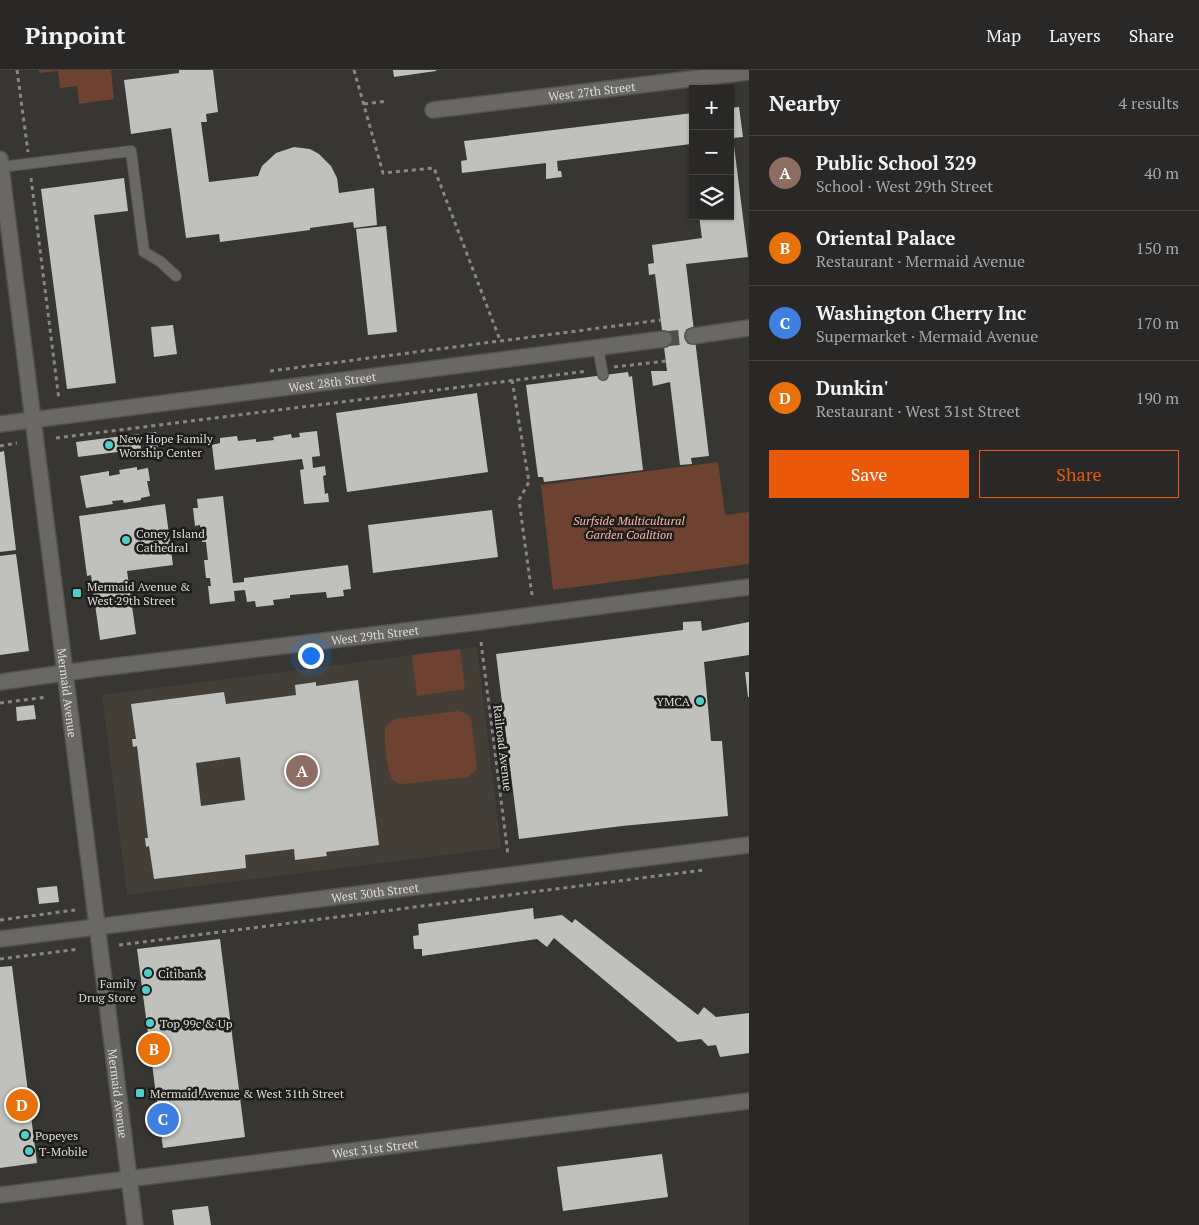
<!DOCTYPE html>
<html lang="en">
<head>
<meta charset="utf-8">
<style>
	:root { --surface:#292826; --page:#31302e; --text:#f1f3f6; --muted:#a5a6a7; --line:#454443; --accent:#ea580c }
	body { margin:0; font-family:"PT Serif",serif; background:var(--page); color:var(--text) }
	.controls { position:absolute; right:15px; top:15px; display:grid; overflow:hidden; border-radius:0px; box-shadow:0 1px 4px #0004 }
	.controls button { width:45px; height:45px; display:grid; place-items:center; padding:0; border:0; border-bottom:1px solid var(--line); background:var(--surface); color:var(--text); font:25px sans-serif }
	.you { position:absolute; left:310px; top:585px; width:18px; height:18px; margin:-12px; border:4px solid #fff; border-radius:50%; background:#1a73e8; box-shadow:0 0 0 8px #1a73e833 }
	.badge { display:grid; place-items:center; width:32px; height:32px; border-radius:50%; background:var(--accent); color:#fff; font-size:16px; font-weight:700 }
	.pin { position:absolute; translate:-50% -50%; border:2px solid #fff; box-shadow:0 1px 5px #0006 }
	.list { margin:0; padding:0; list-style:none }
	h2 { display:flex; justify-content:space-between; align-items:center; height:65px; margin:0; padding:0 20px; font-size:21px }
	h2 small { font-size:16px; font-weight:400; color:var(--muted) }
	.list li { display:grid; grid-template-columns:32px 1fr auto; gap:15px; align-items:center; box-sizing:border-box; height:75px; padding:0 20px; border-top:1px solid var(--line) }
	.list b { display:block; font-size:19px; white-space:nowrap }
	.list p { margin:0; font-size:16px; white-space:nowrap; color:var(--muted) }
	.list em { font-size:16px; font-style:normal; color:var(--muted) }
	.actions { display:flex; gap:10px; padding:15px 20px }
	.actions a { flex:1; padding:11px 0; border:1px solid var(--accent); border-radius:0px; text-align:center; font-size:18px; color:var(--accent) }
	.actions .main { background:var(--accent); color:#fff }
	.icon { flex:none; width:28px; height:28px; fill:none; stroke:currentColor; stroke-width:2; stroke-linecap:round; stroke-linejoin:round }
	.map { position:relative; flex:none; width:749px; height:1155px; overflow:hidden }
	header { display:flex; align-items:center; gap:30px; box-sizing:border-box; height:70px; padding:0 25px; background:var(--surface); border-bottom:1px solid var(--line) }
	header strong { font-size:24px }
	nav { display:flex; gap:28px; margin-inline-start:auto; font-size:18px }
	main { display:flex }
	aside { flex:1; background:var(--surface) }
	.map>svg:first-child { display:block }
	.built { fill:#433f36 }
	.green { fill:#6e4230 }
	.building { fill:#c0c0bc; fill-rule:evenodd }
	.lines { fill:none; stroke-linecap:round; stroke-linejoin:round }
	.minor-tunnel { stroke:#504f4c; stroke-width:15; stroke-dasharray:15 8; stroke-linecap:butt }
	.service-casing { stroke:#535250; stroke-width:12 }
	.minor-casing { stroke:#535250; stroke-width:18 }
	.path { stroke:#888785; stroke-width:3; stroke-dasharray:4 4; stroke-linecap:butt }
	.service { stroke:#696865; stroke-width:10 }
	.minor { stroke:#696865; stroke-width:15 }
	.poi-dot { fill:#54cdc8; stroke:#1e1d1c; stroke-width:2 }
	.labels { text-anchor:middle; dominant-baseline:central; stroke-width:5; stroke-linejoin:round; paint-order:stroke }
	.street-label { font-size:12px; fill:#dddcdb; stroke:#1e1d1c }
	.poi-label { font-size:12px; fill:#dddcdb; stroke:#1e1d1c; text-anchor:start }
	.park-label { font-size:12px; font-style:italic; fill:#fdba9f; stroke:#1e1d1c }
</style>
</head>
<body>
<header>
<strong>Pinpoint</strong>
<nav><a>Map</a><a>Layers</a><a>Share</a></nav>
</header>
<main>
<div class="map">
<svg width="749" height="1155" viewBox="0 0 749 1155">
	<rect width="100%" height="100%" fill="#373633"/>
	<polygon class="built" points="477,577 501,778 127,825 102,625"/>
	<g class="green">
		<polygon points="39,0 111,0 114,29 79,34 77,16 60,18 58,1 39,3"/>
		<polygon points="718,392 725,445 749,442 749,494 553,520 541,415"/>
		<polygon points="460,579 465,619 417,626 412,585"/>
		<path d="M458,641L467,644L471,648L477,699L468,707L402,714C398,713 394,712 392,709C387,702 383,664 386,657C388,653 391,651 395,649Z"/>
	</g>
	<g class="building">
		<polygon points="179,0 213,0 218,42 206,44 207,52 201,52 209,112 258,106 262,96 276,83 294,77 310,79 319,84 331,96 337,108 339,123 374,118 377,155 354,158 353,152 310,158 310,160 220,172 219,164 186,168 171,58 131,64 124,10 179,3"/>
		<polygon points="393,0 436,0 436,1 394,7"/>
		<polygon points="739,37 743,67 733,68 748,187 686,194 709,386 691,388 692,394 680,395 670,312 653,316 651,301 667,301 655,204 649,205 648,194 654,193 652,175 702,168 699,146 730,146 730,38"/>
		<polygon points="693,43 693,82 691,74 557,91 558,101 561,101 562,107 546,109 546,93 462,103 461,91 467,90 464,71"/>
		<polygon points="124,108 128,141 94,145 116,313 67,319 41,119"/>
		<polygon points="386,156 397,262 368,265 356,159"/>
		<polygon points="173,255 177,284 154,287 151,257"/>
		<polygon points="628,302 629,307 632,306 643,400 544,412 543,407 538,407 526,315"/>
		<polygon points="477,323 488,402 347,422 336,343"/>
		<polygon points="317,361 320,386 312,387 313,398 325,396 326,405 323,406 325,424 328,423 329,432 304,434 300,400 304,399 302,389 215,400 212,375 220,373 220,368 237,366 238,371 256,369 256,372 274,370 273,367 291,364 292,368 300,367 299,363"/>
		<polygon points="156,362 158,377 147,379 145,363"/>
		<polygon points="139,364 141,379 78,387 76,372"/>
		<polygon points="4,381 16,480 0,482 0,382"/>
		<polygon points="137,397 137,400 148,398 150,411 147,411 150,426 141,428 141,430 124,433 123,430 112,431 113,434 86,438 80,406 109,401 109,406 120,404 119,400"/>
		<polygon points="223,426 233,513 244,512 244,508 348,495 351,519 343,520 344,526 327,528 326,522 290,525 290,528 273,530 274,535 256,537 255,531 247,532 245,520 234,521 235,531 210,534 208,516 211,516 210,508 206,508 204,490 208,490 206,472 202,472 200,455 195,456 193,438 198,438 197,429"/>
		<polygon points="165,434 173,495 127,501 136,564 100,570 91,505 87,506 79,446"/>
		<polygon points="492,440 498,487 373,503 368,455"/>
		<polygon points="16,484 29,581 0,585 0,486"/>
		<polygon points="701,551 702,561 749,552 749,585 704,592 711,671 722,671 728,746 622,756 519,769 496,584 683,560 683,552"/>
		<polygon points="745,602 749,602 749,627 748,627"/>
		<path d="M358,610L379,775L326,782L327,786L295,790L294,779L245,785L246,798L154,809L149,776L146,777L145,768H148L137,676L133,677L132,669H136L131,634L224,622L226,634L296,625L295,615L316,612V616ZM240,687L245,730L201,736L196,693Z"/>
		<polygon points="34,635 36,649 17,651 16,637"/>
		<polygon points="57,816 59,832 39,834 37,818"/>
		<polygon points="533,838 534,849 562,845 572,853 575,849 698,945 704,937 716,947 749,943 749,983 720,987 716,975 708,976 701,969 678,972 554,868 547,877 537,869 422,886 422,879 414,879 413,866 419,865 418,854"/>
		<polygon points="220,869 245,1067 163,1078 137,879"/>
		<polygon points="12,896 37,1093 0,1098 0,897"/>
		<polygon points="662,1084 668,1127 563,1141 557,1097"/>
		<polygon points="208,1136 211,1155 174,1155 172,1140"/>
	</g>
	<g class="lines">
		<polyline class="minor-tunnel" points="664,269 693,266"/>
		<defs>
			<g id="service">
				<polyline points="1,97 131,81 144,182 161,192 176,206"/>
				<polyline points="598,278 603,305"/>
			</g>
			<g id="minor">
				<path id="s1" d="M433,40L749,2"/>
				<path id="s2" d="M0,89L135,1155"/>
				<polyline points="693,266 749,258"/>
				<path id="s3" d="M0,354L664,269"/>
				<path id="s4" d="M0,612L92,599L479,552L749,517"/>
				<path id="s5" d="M0,869L749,775"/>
				<path id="s6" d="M0,1125L749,1031"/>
			</g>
		</defs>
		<use href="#service" class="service-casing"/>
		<use href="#minor" class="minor-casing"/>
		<g class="path">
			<polyline points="17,0 28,82"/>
			<polyline points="354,0 383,103 434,98 500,270"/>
			<polyline points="364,34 387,31"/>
			<polyline points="31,108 59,330"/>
			<polyline points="614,297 666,291"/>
			<polyline points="270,301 661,250"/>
			<polyline points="512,310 529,412 519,430 532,525"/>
			<polyline points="56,368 588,301"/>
			<polyline points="0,376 17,373"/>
			<polyline points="481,572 508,785"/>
			<polyline points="0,633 47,627"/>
			<polyline points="0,850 75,840"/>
			<polyline points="119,875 704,800"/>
			<polyline points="0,889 79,879"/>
		</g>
		<use href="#service" class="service"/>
		<use href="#minor" class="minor"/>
	</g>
	<g class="poi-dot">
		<circle cx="109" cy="375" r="5"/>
		<circle cx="126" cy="470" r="5"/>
		<rect x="72" y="518" width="10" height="10" rx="2.5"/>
		<circle cx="700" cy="631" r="5"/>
		<circle cx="148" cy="903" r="5"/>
		<circle cx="146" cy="920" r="5"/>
		<circle cx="150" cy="953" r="5"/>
		<rect x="135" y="1018" width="10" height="10" rx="2.5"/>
		<circle cx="25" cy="1065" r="5"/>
		<circle cx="29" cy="1081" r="5"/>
	</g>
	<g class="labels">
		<g class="street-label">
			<text stroke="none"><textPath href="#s1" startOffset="160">West 27th Street</textPath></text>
			<text stroke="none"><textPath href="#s3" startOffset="335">West 28th Street</textPath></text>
			<text stroke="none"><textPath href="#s4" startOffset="378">West 29th Street</textPath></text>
			<text stroke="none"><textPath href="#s2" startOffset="538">Mermaid Avenue</textPath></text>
			<text transform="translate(503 678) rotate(83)">Railroad Avenue</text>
			<text stroke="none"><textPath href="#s5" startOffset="378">West 30th Street</textPath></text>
			<text stroke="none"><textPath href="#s2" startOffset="942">Mermaid Avenue</textPath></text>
			<text stroke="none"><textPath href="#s6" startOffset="378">West 31st Street</textPath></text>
		</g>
		<g class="poi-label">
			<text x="119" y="368">New Hope Family<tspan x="119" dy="14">Worship Center</tspan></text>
			<text x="136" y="463">Coney Island<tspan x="136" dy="14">Cathedral</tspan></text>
			<text x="87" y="516">Mermaid Avenue &amp;<tspan x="87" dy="14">West 29th Street</tspan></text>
			<text x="690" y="631" text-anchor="end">YMCA</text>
			<text x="158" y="903">Citibank</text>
			<text x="136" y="913" text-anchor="end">Family<tspan x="136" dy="14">Drug Store</tspan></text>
			<text x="160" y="953">Top 99c &amp; Up</text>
			<text x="150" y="1023">Mermaid Avenue &amp; West 31th Street</text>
			<text x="35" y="1065">Popeyes</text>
			<text x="39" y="1081">T-Mobile</text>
		</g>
		<g class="park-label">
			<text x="629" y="450">Surfside Multicultural<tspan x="629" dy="14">Garden Coalition</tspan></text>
		</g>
	</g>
</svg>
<div class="controls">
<button>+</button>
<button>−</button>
<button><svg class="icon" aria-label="layers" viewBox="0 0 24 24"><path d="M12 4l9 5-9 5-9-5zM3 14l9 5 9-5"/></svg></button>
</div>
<div class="you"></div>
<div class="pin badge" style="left:302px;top:701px;background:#8d6e63">A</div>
<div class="pin badge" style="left:154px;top:979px;background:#e8710a">B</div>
<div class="pin badge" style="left:163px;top:1049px;background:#3f7fe0">C</div>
<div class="pin badge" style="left:22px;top:1035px;background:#e8710a">D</div>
</div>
<aside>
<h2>Nearby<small>4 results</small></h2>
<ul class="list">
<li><span class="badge" style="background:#8d6e63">A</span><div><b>Public School 329</b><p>School · West 29th Street</p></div><em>40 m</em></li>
<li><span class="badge" style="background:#e8710a">B</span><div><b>Oriental Palace</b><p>Restaurant · Mermaid Avenue</p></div><em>150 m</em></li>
<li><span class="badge" style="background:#3f7fe0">C</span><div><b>Washington Cherry Inc</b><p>Supermarket · Mermaid Avenue</p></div><em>170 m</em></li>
<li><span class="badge" style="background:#e8710a">D</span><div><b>Dunkin'</b><p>Restaurant · West 31st Street</p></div><em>190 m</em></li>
</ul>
<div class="actions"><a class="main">Save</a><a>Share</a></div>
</aside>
</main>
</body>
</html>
